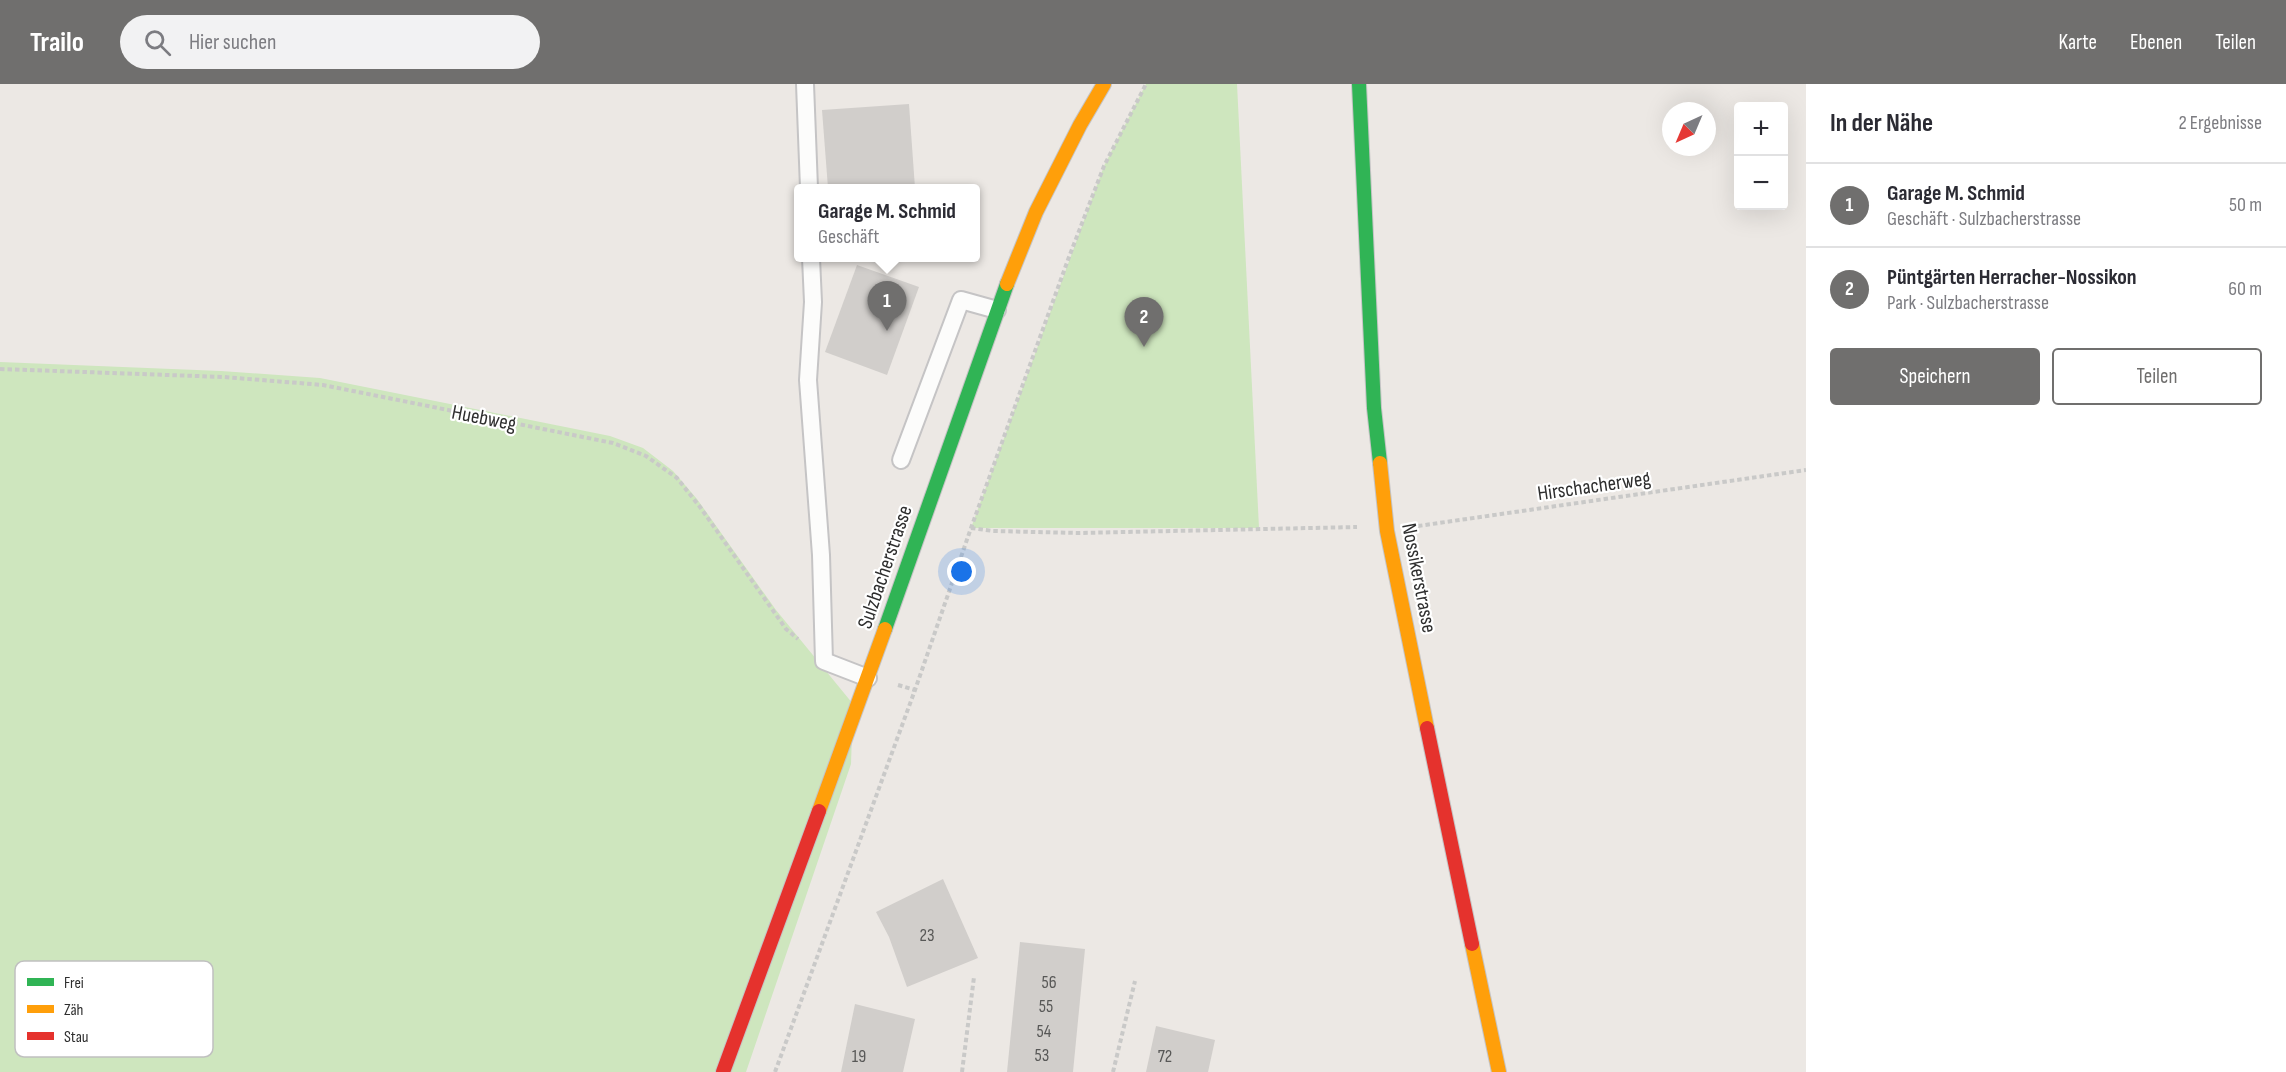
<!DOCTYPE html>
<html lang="de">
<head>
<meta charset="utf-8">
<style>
	:root { --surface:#fff; --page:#f2f2f3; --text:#2b2b33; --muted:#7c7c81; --line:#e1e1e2; --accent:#706f6e }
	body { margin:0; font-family:"Sofia Sans Condensed",sans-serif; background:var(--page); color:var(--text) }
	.controls { position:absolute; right:18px; top:18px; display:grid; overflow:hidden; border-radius:6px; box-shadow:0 6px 24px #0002 }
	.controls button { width:54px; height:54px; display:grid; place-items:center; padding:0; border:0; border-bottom:2px solid var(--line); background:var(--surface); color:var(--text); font:30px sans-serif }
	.compass { position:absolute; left:1662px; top:18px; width:54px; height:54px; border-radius:50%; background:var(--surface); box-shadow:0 6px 24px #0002; rotate:224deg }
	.you { position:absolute; left:962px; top:488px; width:21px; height:21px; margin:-15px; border:4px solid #fff; border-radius:50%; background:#1a73e8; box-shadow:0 0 0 9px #1a73e833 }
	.badge { display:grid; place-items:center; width:39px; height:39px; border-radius:50%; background:var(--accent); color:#fff; font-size:20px; font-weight:700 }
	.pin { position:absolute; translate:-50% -50px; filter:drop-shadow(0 2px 3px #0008) }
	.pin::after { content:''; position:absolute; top:32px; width:21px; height:18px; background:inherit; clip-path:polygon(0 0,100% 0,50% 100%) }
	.popup { position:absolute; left:794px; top:100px; width:186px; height:78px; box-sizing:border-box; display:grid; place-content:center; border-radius:6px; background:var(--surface); filter:drop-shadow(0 2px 4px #0005); font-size:20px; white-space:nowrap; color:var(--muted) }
	.popup b { font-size:22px; color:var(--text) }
	.popup::after { content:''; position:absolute; left:50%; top:100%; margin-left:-12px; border:12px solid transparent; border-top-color:var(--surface) }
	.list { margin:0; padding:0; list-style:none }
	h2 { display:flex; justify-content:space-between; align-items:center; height:78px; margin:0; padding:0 24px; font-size:26px }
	h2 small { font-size:20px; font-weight:400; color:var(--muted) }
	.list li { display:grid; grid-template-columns:39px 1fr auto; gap:18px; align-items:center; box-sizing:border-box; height:84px; padding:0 24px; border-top:2px solid var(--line) }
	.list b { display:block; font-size:22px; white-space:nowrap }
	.list p { margin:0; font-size:20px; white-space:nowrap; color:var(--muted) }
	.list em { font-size:20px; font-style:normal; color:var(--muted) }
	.actions { display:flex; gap:12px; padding:18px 24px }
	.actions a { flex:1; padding:14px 0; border:2px solid var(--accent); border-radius:6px; text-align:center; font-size:21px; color:var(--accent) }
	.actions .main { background:var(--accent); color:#fff }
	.icon { flex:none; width:33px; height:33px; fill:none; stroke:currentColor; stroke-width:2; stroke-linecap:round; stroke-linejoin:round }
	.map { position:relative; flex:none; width:1806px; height:988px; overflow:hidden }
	header { display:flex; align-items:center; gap:36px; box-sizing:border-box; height:84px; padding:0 30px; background:var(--accent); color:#fff }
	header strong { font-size:28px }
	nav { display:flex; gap:33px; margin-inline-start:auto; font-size:21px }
	.search { width:420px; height:54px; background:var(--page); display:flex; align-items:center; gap:15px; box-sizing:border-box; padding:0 21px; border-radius:33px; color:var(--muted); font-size:22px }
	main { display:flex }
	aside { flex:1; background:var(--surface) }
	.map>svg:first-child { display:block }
	.green { fill:#cee6be }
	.building { fill:#d1cecb }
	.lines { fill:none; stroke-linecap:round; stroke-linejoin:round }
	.lane-casing { stroke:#c5c4c5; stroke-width:20 }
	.fast-casing { stroke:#c5c4c5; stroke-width:16 }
	.slow-casing { stroke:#c5c4c5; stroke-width:16 }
	.jam-casing { stroke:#c5c4c5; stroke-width:16 }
	.path { stroke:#c9c9c8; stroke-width:4; stroke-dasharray:4.5 3; stroke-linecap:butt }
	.lane { stroke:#fcfcfb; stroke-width:16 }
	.fast { stroke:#30b455; stroke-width:14 }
	.slow { stroke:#ff9f0a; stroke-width:14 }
	.jam { stroke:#e5322d; stroke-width:14 }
	.labels { text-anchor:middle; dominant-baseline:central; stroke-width:4.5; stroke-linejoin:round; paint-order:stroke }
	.number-label { font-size:18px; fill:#585857 }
	.street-label { font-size:21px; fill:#2e2e2e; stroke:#fff }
	.key { fill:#fff; stroke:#c0c0c0; stroke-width:1.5 }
	.key-label { font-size:16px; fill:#2e2e2e }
</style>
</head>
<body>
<header>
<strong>Trailo</strong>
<div class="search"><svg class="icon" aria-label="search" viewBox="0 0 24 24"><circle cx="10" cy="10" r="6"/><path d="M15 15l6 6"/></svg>Hier suchen</div>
<nav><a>Karte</a><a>Ebenen</a><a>Teilen</a></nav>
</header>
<main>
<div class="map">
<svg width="1806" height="988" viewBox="0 0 1806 988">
	<rect width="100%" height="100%" fill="#ece8e4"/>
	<g class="green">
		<polygon points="1146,0 1237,0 1259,444 971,444 1104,82"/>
		<polygon points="0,278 221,287 320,294 610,352 643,364 673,387 697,415 776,526 853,620 851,680 746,988 0,988"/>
	</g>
	<g class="building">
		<polygon points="909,20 915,104 828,104 822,26"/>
		<polygon points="857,181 919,203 887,291 825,268"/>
		<polygon points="943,795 978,874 907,903 889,853 876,828"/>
		<polygon points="1020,858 1085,865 1073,988 1007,988"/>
		<polygon points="855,920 915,935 903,988 841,988"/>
		<polygon points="1156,942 1215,956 1208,988 1146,988"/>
	</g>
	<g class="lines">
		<defs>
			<g id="lane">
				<polyline points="805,0 809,104"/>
				<polyline points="811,174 813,218 808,296 821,471 824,577 868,594"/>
				<polyline points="901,376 961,216 997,226"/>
			</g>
			<g id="fast">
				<polyline points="1359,0 1374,324 1380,379"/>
				<polyline points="885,545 1007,200"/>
			</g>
			<g id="slow">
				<polyline points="1007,200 1036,128 1080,41 1104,0"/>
				<polyline points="1380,379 1387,447 1427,644"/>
				<polyline points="819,727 885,545"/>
				<polyline points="1472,860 1499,988"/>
			</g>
			<g id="jam">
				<polyline points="1427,644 1472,860"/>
				<polyline points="723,988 819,727"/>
			</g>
		</defs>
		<use href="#lane" class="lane-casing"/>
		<use href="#fast" class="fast-casing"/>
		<use href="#slow" class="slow-casing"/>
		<use href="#jam" class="jam-casing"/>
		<g class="path">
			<polyline points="0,285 224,293 323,301 613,359 646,372 677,394 700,423 786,545 798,555"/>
			<polyline points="1418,442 1806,386"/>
			<polyline points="971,444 993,447 1079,449 1357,443"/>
			<polyline points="898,601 915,606"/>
			<polyline points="775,988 915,606 971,444 1069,173 1104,82 1146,0"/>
			<polyline points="962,988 974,893"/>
			<polyline points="1113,988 1135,897"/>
		</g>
		<use href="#lane" class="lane"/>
		<use href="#fast" class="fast"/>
		<use href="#slow" class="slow"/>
		<use href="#jam" class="jam"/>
	</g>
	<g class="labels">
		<g class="number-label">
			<text x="927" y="851">23</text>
			<text x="1049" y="898">56</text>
			<text x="1046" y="922">55</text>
			<text x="1044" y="947">54</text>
			<text x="1042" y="971">53</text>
			<text x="859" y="972">19</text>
			<text x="1165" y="972">72</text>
		</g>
		<g class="street-label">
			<text transform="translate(484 334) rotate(11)">Huebweg</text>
			<text transform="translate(1594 402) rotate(-8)">Hirschacherweg</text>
			<text transform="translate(885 483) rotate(-71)">Sulzbacherstrasse</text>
			<text transform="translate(1419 494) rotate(79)">Nossikerstrasse</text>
		</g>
	</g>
	<rect x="15" y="877" width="198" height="96" rx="9" class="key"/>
	<rect x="27" y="894" width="27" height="8" fill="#30b455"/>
	<rect x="27" y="921" width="27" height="8" fill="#ff9f0a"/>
	<rect x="27" y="948" width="27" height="8" fill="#e5322d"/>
	<g class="key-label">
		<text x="64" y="904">Frei</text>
		<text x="64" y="931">Zäh</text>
		<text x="64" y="958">Stau</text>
	</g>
</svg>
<div class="controls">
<button>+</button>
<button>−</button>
</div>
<svg class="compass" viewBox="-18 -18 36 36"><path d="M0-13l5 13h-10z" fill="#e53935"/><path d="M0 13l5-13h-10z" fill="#7c7c81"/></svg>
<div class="you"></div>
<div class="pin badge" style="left:887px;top:247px">1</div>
<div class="popup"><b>Garage M. Schmid</b>Geschäft</div>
<div class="pin badge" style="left:1144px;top:263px">2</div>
</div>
<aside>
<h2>In der Nähe<small>2 Ergebnisse</small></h2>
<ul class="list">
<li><span class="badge">1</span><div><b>Garage M. Schmid</b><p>Geschäft · Sulzbacherstrasse</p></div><em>50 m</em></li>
<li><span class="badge">2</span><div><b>Püntgärten Herracher-Nossikon</b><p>Park · Sulzbacherstrasse</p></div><em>60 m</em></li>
</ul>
<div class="actions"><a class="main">Speichern</a><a>Teilen</a></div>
</aside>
</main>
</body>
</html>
